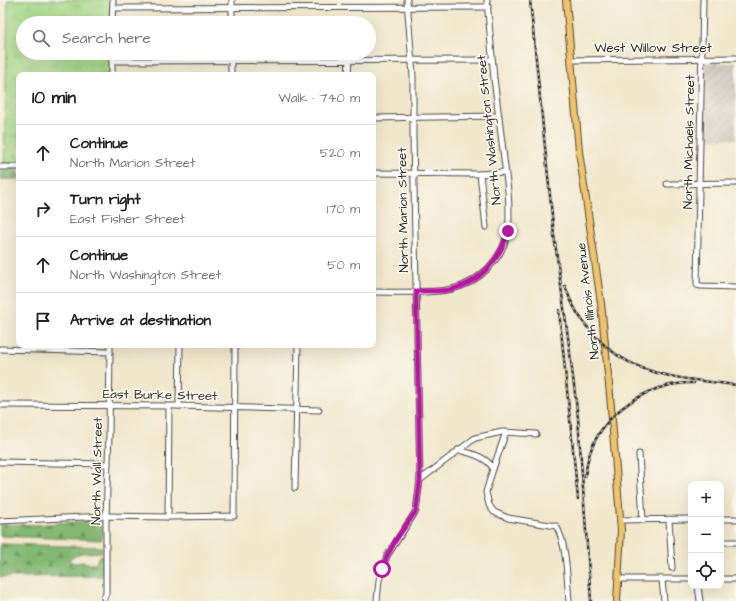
<!DOCTYPE html>
<html lang="en">
<head>
<meta charset="utf-8">
<style>
	:root { --surface:#fff; --page:#f6f6f6; --text:#202124; --muted:#757577; --line:#e0e0e0 }
	body { margin:0; font-family:"Architects Daughter",sans-serif; background:var(--page); color:var(--text) }
	.controls { position:absolute; right:12px; bottom:12px; display:grid; overflow:hidden; border-radius:8px; box-shadow:0 4px 16px #0002 }
	.controls button { width:36px; height:36px; display:grid; place-items:center; padding:0; border:0; border-bottom:1px solid var(--line); background:var(--surface); color:var(--text); font:20px sans-serif }
	.stop { position:absolute; width:12px; height:12px; margin:-9px; border:3px solid #b5179e; border-radius:50%; background:#fff }
	.stop.end { background:#b5179e; border-color:#fff; box-shadow:0 1px 4px #0008 }
	.list { margin:0; padding:0; list-style:none }
	h2 { display:flex; justify-content:space-between; align-items:center; height:52px; margin:0; padding:0 16px; font-size:17px }
	h2 small { font-size:13px; font-weight:400; color:var(--muted) }
	.list li { display:grid; grid-template-columns:26px 1fr auto; gap:12px; align-items:center; box-sizing:border-box; height:56px; padding:0 16px; border-top:1px solid var(--line) }
	.list b { display:block; font-size:15px; white-space:nowrap }
	.list p { margin:0; font-size:13px; white-space:nowrap; color:var(--muted) }
	.list em { font-size:13px; font-style:normal; color:var(--muted) }
	.icon { flex:none; width:22px; height:22px; fill:none; stroke:currentColor; stroke-width:2; stroke-linecap:round; stroke-linejoin:round }
	.map { position:relative; flex:none; width:736px; height:601px; overflow:hidden }
	.search { position:absolute; background:var(--surface); box-shadow:0 4px 16px #0002; left:16px; top:16px; width:360px; height:44px; display:flex; align-items:center; gap:10px; box-sizing:border-box; padding:0 14px; border-radius:22px; color:var(--muted); font-size:15px }
	.panel { position:absolute; background:var(--surface); box-shadow:0 4px 16px #0002; left:16px; top:72px; width:360px; height:276px; border-radius:8px }
	.map>svg:first-child { display:block }
	.industrial { fill:url(#industrial-furrows) }
	.forest { fill:url(#forest-firs); stroke:#57724f }
	.park { fill:url(#park-tufts); stroke:#688158 }
	.lines { fill:none; stroke-linecap:round; stroke-linejoin:round }
	.minor-casing { stroke:#494743; stroke-width:7 }
	.major-casing { stroke:#494743; stroke-width:8 }
	.minor { stroke:#fff; stroke-width:5 }
	.major { stroke:#f1c36a; stroke-width:6 }
	.rail-casing { stroke:#2b2b2b; stroke-width:2.5 }
	.rail { stroke:#fbf7ec; stroke-width:1; stroke-dasharray:3; stroke-linecap:butt }
	.route { stroke:#b5179e; stroke-width:5 }
	.labels { text-anchor:middle; dominant-baseline:central; stroke-width:3.5; stroke-linejoin:round; paint-order:stroke }
	.street-label { font-size:13px; fill:#2b2b2b; stroke:#fbf7ec }
</style>
</head>
<body>
<div class="map">
<svg width="736" height="601" viewBox="0 0 736 601">
	<defs>
		<pattern id="industrial-furrows" width="10" height="10" patternUnits="userSpaceOnUse"><rect width="10" height="10" fill="#ccc2b9"/><path d="M-1 1l2-2M0 10L10 0M9 11l2-2" fill="none" stroke="#afa79f"/></pattern>
		<pattern id="forest-firs" width="22" height="20" patternUnits="userSpaceOnUse"><rect width="22" height="20" fill="#83b873"/><path d="M5 1l3.5 6h-7zM16 11l3.5 6h-7z" fill="#6b965f"/></pattern>
		<pattern id="park-tufts" width="24" height="20" patternUnits="userSpaceOnUse"><rect width="24" height="20" fill="#a4d786"/><path d="M3 7l-1-3M5 7V3M7 7l1-3M15 17l-1-3M17 17v-4M19 17l1-3" fill="none" stroke="#8db974"/></pattern>
	</defs>
	<rect width="100%" height="100%" fill="#fbf7ec"/>
	<filter id="ink" filterUnits="userSpaceOnUse"><feTurbulence type="fractalNoise" baseFrequency=".025" numOctaves="2"/><feDisplacementMap in="SourceGraphic" scale="8" xChannelSelector="R" yChannelSelector="G"/><feConvolveMatrix kernelMatrix="1 2 1 2 8 2 1 2 1" color-interpolation-filters="sRGB"/></filter>
	<filter id="wash" filterUnits="userSpaceOnUse"><feTurbulence type="fractalNoise" baseFrequency=".012" numOctaves="4" result="noise"/><feDisplacementMap in="SourceGraphic" scale="16" xChannelSelector="R" yChannelSelector="G"/><feGaussianBlur stdDeviation="0.9" result="paint"/><feColorMatrix in="noise" values="0 0 0 0 0 0 0 0 0 0 0 0 0 0 0 0 0 1.4 0 .05"/><feComposite in="paint" operator="in"/></filter>
	<g filter="url(#wash)">
		<rect width="100%" height="100%" fill="#f1e7cc"/>
		<polygon class="industrial" points="705,63 736,63 736,139 703,139"/>
		<g class="forest">
			<polygon points="19,170 19,179 0,179 0,171"/>
			<polygon points="99,520 102,530 101,540 0,536 0,524 35,525"/>
			<polygon points="0,544 102,547 102,552 81,553 69,559 73,563 84,562 90,564 96,564 98,557 103,556 103,576 0,577"/>
		</g>
		<polygon class="park" points="8,0 114,0 113,23 23,23 23,53 113,53 113,75 19,75 19,167 4,167"/>
	</g>
	<g filter="url(#ink)">
		<g class="lines">
			<defs>
				<g id="minor">
					<polyline points="703,0 697,283 697,285 701,286 736,287"/>
					<polyline points="113,8 488,7"/>
					<polyline points="112,23 113,0"/>
					<polyline points="232,23 232,0"/>
					<polyline points="571,60 736,58"/>
					<polyline points="112,61 492,60"/>
					<polyline points="112,75 112,53"/>
					<polyline points="231,75 231,53"/>
					<polyline points="348,75 349,60"/>
					<polyline points="373,118 499,116"/>
					<polyline points="0,167 19,167"/>
					<polyline points="373,173 480,174 505,172"/>
					<polyline points="480,174 486,227"/>
					<polyline points="667,184 736,183"/>
					<path d="M373,292C396,292 430,294 452,289C479,283 504,258 508,230C510,217 509,204 508,191L494,78L487,0"/>
					<polyline points="0,349 110,352"/>
					<polyline points="0,405 179,406 319,410"/>
					<polyline points="179,406 180,345"/>
					<path d="M458,450C470,453 488,457 493,469L486,492L489,505L494,512L508,518L556,526C567,543 567,580 569,601"/>
					<polyline points="639,454 643,520"/>
					<polyline points="0,462 108,464"/>
					<polyline points="493,469 506,432"/>
					<polyline points="420,480 475,438 502,432 536,434"/>
					<polyline points="295,488 298,345"/>
					<polyline points="168,517 169,407"/>
					<polyline points="721,519 736,519"/>
					<polyline points="620,520 691,519"/>
					<polyline points="669,520 672,568"/>
					<polyline points="0,521 106,516 168,517 234,516 235,345"/>
					<polyline points="721,542 736,542"/>
					<polyline points="619,579 691,579"/>
					<polyline points="662,579 664,601"/>
					<polyline points="721,579 736,579"/>
					<polyline points="698,586 700,601"/>
					<polyline points="104,598 106,593 106,516 109,435 110,345"/>
					<polyline points="377,601 379,580 387,556 416,511 420,480 413,137 413,76 407,0"/>
				</g>
				<polyline id="major" points="566,0 579,151 601,303 610,395 621,530 617,601"/>
			</defs>
			<use href="#minor" class="minor-casing"/>
			<use href="#major" class="major-casing"/>
			<use href="#minor" class="minor"/>
			<use href="#major" class="major"/>
			<defs>
				<g id="rail">
					<polyline points="530,0 554,235 569,345 578,418 591,601"/>
					<path d="M565,286C577,323 606,354 642,368C670,379 707,381 736,385"/>
					<polyline points="559,310 578,499"/>
					<path d="M585,477C586,470 587,462 589,456C602,412 649,382 694,383"/>
				</g>
			</defs>
			<use href="#rail" class="rail-casing"/>
			<use href="#rail" class="rail"/>
		</g>
	</g>
	<g class="lines" filter="url(#ink)">
		<path class="route" d="M382,569L387,556L397,538L416,511L420,480L416,291C428,291 441,292 453,289C481,282 501,258 508,231"/>
	</g>
	<g class="labels">
		<g class="street-label">
			<text x="653" y="48">West Willow Street</text>
			<text transform="translate(489 130) rotate(-96)">North Washington Street</text>
			<text transform="translate(689 142) rotate(-89)">North Michaels Street</text>
			<text transform="translate(403 210) rotate(-91)">North Marion Street</text>
			<text transform="translate(588 301) rotate(-97)">North Illinois Avenue</text>
			<text transform="translate(160 395) rotate(1)">East Burke Street</text>
			<text transform="translate(97 471) rotate(-89)">North Wall Street</text>
		</g>
	</g>
</svg>
<div class="controls">
<button>+</button>
<button>−</button>
<button><svg class="icon" aria-label="locate" viewBox="0 0 24 24"><circle cx="12" cy="12" r="6"/><path d="M12 2v4M12 18v4M2 12h4M18 12h4"/></svg></button>
</div>
<div class="stop" style="left:382px;top:569px"></div>
<div class="stop end" style="left:508px;top:231px"></div>
<div class="search"><svg class="icon" aria-label="search" viewBox="0 0 24 24"><circle cx="10" cy="10" r="6"/><path d="M15 15l6 6"/></svg>Search here</div>
<section class="panel">
<h2>10 min<small>Walk · 740 m</small></h2>
<ul class="list">
<li><svg class="icon" aria-label="ahead" viewBox="0 0 24 24"><path d="M12 20V5M6 11l6-6 6 6"/></svg><div><b>Continue</b><p>North Marion Street</p></div><em>520 m</em></li>
<li><svg class="icon" aria-label="right" viewBox="0 0 24 24"><path d="M7 20v-9h11M14 6l5 5-5 5"/></svg><div><b>Turn right</b><p>East Fisher Street</p></div><em>170 m</em></li>
<li><svg class="icon" aria-label="ahead" viewBox="0 0 24 24"><path d="M12 20V5M6 11l6-6 6 6"/></svg><div><b>Continue</b><p>North Washington Street</p></div><em>50 m</em></li>
<li><svg class="icon" aria-label="arrive" viewBox="0 0 24 24"><path d="M6 21V4h12l-3 4 3 4H6"/></svg><div><b>Arrive at destination</b></div></li>
</ul>
</section>
</div>
</body>
</html>
